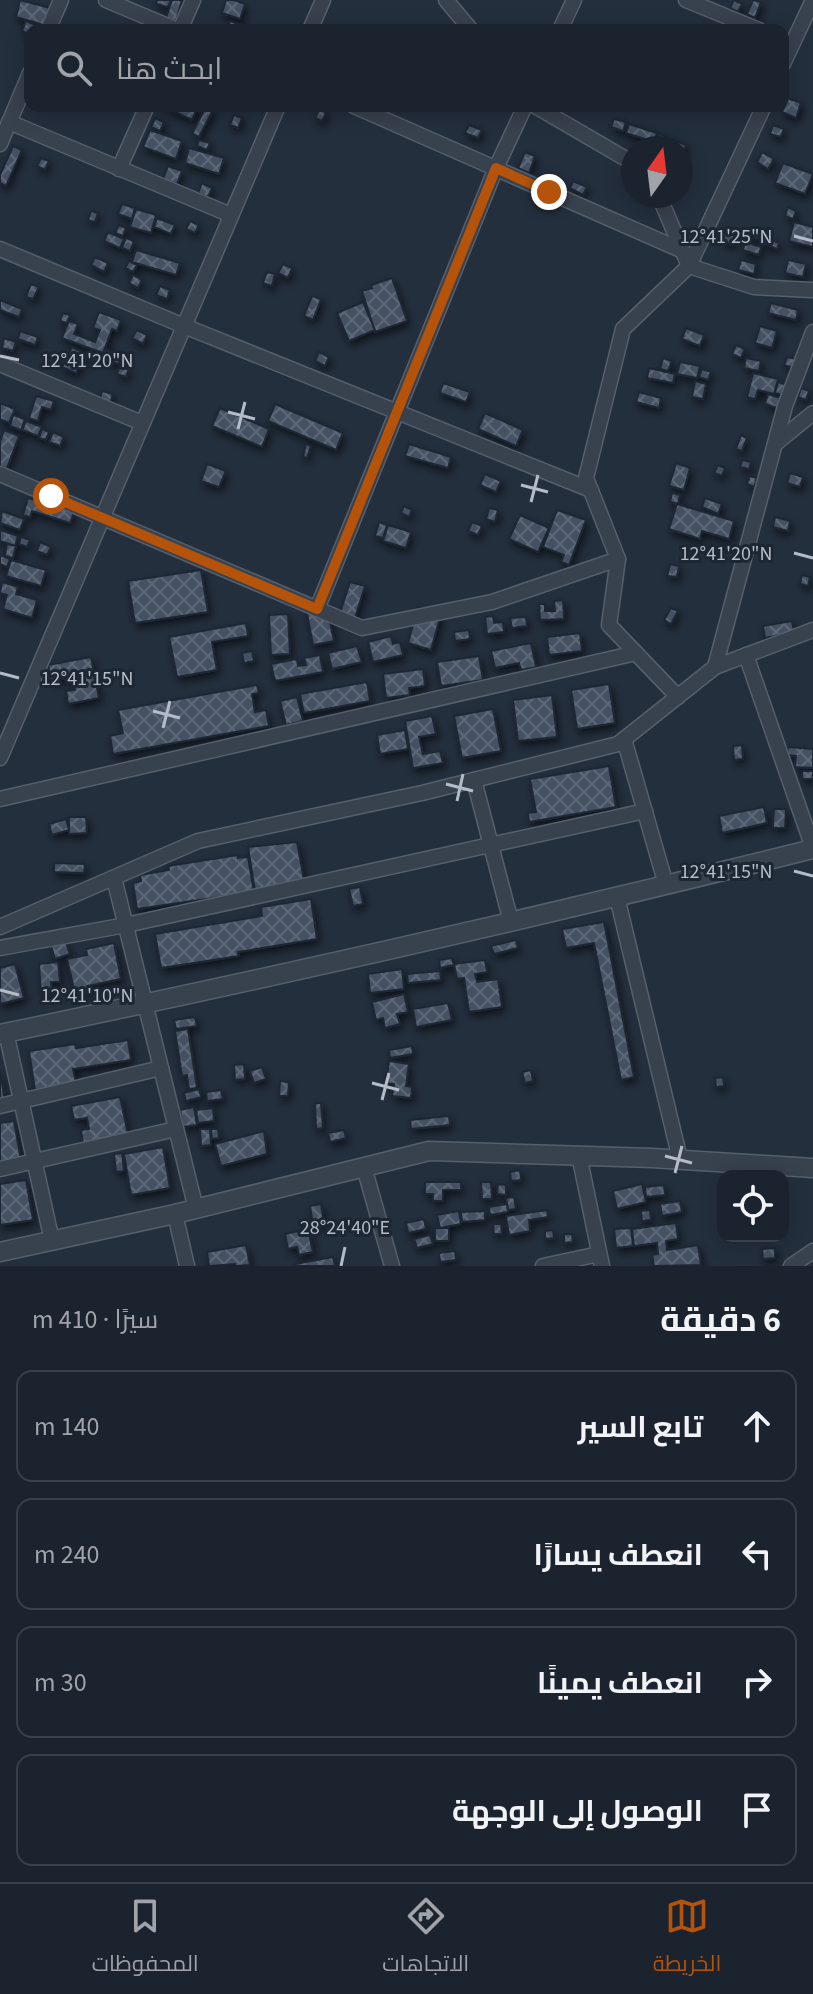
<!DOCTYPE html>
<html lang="ar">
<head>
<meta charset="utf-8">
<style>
	:root { --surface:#1b232e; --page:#242b36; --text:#f1f3f6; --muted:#a0a4aa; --line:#39404a; --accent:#b45309 }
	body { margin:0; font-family:"Source Sans 3",Cairo,sans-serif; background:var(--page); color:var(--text); direction:rtl }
	.controls { position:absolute; right:24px; bottom:24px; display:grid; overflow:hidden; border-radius:16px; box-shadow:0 4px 20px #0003 }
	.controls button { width:72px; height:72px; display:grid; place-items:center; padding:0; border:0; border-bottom:2px solid var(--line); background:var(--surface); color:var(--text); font:40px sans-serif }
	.compass { position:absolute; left:621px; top:136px; width:72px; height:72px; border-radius:50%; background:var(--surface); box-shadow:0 4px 20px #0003; rotate:14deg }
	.stop { position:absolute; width:24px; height:24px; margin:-18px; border:6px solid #b45309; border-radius:50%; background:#fff }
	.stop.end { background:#b45309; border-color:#fff; box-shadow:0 2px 8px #0008 }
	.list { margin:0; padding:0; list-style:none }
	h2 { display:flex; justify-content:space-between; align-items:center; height:104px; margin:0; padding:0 32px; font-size:34px }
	h2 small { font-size:26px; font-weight:400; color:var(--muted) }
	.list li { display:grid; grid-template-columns:52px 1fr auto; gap:24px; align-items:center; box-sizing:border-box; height:112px; margin:0 16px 16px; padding:0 16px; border:2px solid var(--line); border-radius:16px }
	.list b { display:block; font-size:30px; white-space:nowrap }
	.list em { font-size:26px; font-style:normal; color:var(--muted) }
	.icon { flex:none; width:44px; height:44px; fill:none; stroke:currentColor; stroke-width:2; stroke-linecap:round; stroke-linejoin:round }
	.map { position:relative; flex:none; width:813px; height:1266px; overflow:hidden; direction:ltr }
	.search { position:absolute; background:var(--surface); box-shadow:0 4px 20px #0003; left:24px; right:24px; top:24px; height:88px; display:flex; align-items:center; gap:20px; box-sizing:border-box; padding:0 28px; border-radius:16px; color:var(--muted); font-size:30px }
	.sheet { height:616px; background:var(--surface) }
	nav { display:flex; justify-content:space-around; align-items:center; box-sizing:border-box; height:112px; border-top:2px solid var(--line); background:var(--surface); font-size:22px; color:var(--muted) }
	nav a { display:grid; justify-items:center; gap:4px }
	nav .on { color:var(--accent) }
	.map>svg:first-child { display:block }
	.building { fill:url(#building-cross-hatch); stroke:#1f2835; stroke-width:2; filter:url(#shadow) }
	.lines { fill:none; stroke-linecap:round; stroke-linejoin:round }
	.minor-casing { stroke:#565f6c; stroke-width:17 }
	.tertiary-casing { stroke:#565f6c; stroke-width:21 }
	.minor { stroke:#38414e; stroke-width:14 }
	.tertiary { stroke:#38414e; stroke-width:18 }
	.route { stroke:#b45309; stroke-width:10 }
	.ticks { fill:none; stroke:#b4bcc9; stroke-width:3 }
	.ticks-label { font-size:20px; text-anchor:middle; fill:#b4bcc9; stroke:#1d2633; stroke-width:6; stroke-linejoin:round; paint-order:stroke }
</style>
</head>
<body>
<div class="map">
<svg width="813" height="1266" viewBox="0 0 813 1266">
	<defs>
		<pattern id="building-cross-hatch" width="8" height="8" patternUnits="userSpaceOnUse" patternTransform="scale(2)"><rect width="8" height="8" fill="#455162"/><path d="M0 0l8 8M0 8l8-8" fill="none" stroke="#5d6877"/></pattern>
		<filter id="shadow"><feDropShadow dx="2.5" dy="4.5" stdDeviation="4" flood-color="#0009"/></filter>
	</defs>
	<rect width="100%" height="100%" fill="#242f3e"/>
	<g class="building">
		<polygon points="20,0 50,8 44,25 16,17"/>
		<polygon points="157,0 171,0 168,7 156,4"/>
		<polygon points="172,0 182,0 176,21 166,18"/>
		<polygon points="226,0 234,0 245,4 240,19 222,13"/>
		<polygon points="734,0 742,4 738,12 730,8"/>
		<polygon points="753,0 761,2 755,18 747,14"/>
		<polygon points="26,21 42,28 41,30 30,30 30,35 22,31"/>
		<polygon points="230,21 248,27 247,30 227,30"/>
		<polygon points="788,98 801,103 796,118 782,112"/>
		<polygon points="163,106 198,106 192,120"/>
		<polygon points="206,106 213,110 199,137 192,134"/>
		<polygon points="320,109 326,113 322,121 315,118"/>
		<polygon points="234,115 242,118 238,128 230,125"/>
		<polygon points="155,118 164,122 160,131 151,127"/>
		<polygon points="614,119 626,122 623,131 611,127"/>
		<polygon points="629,124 657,133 654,142 626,133"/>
		<polygon points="469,125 482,130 478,138 465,133"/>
		<polygon points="773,125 784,129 781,137 770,134"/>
		<polygon points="150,130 182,141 176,159 143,147"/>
		<polygon points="659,134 686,145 682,155 681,148 667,148 655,143"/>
		<polygon points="199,140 210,143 207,150 197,146"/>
		<polygon points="13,146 22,150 6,186 0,183 0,175"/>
		<polygon points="189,148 224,158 219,174 185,163"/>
		<polygon points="525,152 535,156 529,173 518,168"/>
		<polygon points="762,152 774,159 768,169 757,162"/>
		<polygon points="41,158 49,161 45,170 37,166"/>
		<polygon points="783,163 813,174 805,194 775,183"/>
		<polygon points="168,166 182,171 177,184 163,179"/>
		<polygon points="573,181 587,187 583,195 570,188"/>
		<polygon points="202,183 212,188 208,197 198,193"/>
		<polygon points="122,204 135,208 132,219 118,214"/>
		<polygon points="788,207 796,211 793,219 785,216"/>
		<polygon points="136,209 156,215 151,233 130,227"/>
		<polygon points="91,211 98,213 95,222 88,220"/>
		<polygon points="157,218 175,225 171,234 154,227"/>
		<polygon points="190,221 199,225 195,233 186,229"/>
		<polygon points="794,222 813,227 813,247 789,241"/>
		<polygon points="119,225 126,228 123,236 115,233"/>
		<polygon points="751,227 761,231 757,239 747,235"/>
		<polygon points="108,232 124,239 120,248 104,241"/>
		<polygon points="725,232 735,236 732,245 721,241"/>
		<polygon points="764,236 779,243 777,249 761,242"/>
		<polygon points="126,238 134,241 130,251 122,248"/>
		<polygon points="745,242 761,247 759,255 743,250"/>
		<polygon points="136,250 180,263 176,275 132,262"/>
		<polygon points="95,257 108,263 104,272 91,265"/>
		<polygon points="741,260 756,264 754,274 738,270"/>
		<polygon points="788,260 806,264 803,277 785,273"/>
		<polygon points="129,261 137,265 133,272 125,268"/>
		<polygon points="283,264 292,268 288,278 278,273"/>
		<polygon points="267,272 275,274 272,286 263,283"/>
		<polygon points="133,275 142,280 138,288 129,283"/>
		<polygon points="392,278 407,321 375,332 362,291 372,288 371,285"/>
		<polygon points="31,284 39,287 33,299 26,297"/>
		<polygon points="160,286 170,290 167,299 156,295"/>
		<polygon points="312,296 321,299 313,320 304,316"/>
		<polygon points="0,300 22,309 19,317 0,310"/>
		<polygon points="363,302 375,330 349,341 337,313"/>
		<polygon points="771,303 798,310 796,320 768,313"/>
		<polygon points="99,312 121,320 117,331 112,329 103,353 62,338 69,321 78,324 74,334 95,342 100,330 93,328"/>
		<polygon points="63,313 70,315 67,323 60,321"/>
		<polygon points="760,326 777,331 772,348 755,343"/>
		<polygon points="686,328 704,335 700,346 682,339"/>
		<polygon points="137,330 147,335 143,344 132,338"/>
		<polygon points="20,331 38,337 35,345 18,339"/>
		<polygon points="4,338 16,342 13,351 2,348"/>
		<polygon points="736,345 745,349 741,358 732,354"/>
		<polygon points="72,347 86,354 76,373 62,367"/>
		<polygon points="105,349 121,355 118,364 102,358"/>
		<polygon points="319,352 329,357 325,366 315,361"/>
		<polygon points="787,357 796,359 793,368 784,365"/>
		<polygon points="663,358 672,361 668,371 660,369"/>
		<polygon points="746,358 761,361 759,371 744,368"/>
		<polygon points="680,362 700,366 697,378 677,374"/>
		<polygon points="120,366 129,370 126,377 117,374"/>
		<polygon points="649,368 675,374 673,383 647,378"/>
		<polygon points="702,369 711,372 708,380 699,377"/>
		<polygon points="753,373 778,379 774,394 758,390 755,399 747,397"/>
		<polygon points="695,381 706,384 703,399 692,397"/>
		<polygon points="778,382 787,385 783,395 775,393"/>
		<polygon points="443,383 470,392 466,402 440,393"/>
		<polygon points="801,388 809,391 806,400 798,397"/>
		<polygon points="102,391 113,394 110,403 100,399"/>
		<polygon points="639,392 661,398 659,408 636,402"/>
		<polygon points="768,394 780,398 777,408 765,404"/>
		<polygon points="36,396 54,401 51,410 42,407 38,421 29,418"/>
		<polygon points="0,403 15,409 9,423 0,419"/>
		<polygon points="275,404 343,433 336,450 268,421"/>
		<polygon points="220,408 269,429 262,447 212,426"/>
		<polygon points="485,413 523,430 516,446 478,429"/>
		<polygon points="13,415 25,419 21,430 10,426"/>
		<polygon points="26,421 42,427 38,436 22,430"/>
		<polygon points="42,429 49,432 46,440 39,438"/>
		<polygon points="4,430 19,436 7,468 0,466 0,442"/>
		<polygon points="53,432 64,437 60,446 49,442"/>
		<polygon points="741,435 747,438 742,451 736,449"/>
		<polygon points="306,444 311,446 307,458 303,457"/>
		<polygon points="409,444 451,457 448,468 405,456"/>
		<polygon points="742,460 751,462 749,469 740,467"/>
		<polygon points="676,463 690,468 684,490 669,486"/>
		<polygon points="207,464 226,471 219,487 201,481"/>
		<polygon points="718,465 725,468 722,476 714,473"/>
		<polygon points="790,473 803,477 800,487 787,483"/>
		<polygon points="485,474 501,481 496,492 480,485"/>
		<polygon points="750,476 757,478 754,487 747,484"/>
		<polygon points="672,493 680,495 678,504 670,502"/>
		<polygon points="28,498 74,512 70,523 32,511 30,517 23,515"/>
		<polygon points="705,498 722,504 718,514 702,507"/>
		<polygon points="677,504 734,521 729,539 702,531 700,539 669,529"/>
		<polygon points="404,506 412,510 409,517 401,513"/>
		<polygon points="489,508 498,510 495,522 486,519"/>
		<polygon points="557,510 586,520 569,565 561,562 564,555 543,547"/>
		<polygon points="2,511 24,519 20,530 0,523"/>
		<polygon points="520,515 549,528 538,552 509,539"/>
		<polygon points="775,517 790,521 788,531 773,527"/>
		<polygon points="379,522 387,525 383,538 375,536"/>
		<polygon points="472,522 482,526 478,535 468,531"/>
		<polygon points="388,525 411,532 406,548 383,541"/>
		<polygon points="0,530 18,536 15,546 0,541"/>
		<polygon points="21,537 30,540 27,547 19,544"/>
		<polygon points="40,542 51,547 47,555 37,551"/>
		<polygon points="7,544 16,546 13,558 5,556"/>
		<polygon points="0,555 10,559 7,567 0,564"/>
		<polygon points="11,560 46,570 41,586 6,576"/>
		<polygon points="670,564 679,566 677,577 667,576"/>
		<polygon points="201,570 208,612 135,623 128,581"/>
		<polygon points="802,575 810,577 808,586 800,584"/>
		<polygon points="2,582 18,587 16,594 37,600 32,618 3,609 7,595 0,593"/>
		<polygon points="350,582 365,586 353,624 338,619"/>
		<polygon points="563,600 564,619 540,620 539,604 545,604 545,611 555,611 554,601"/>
		<polygon points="326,604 334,641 313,645 306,608"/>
		<polygon points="418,607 441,614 431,650 408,643"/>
		<polygon points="671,608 678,611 671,624 664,620"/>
		<polygon points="288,614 290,654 271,655 269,615"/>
		<polygon points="493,616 494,623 503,622 504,632 487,634 485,617"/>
		<polygon points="526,617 527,626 512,628 510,618"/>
		<polygon points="792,621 794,632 765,638 763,626"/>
		<polygon points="246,623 248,636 212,642 217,670 177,677 169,637"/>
		<polygon points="469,630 470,639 455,641 454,632"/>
		<polygon points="580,633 582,651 549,655 547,637"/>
		<polygon points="391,636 393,644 400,642 403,655 373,662 368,642"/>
		<polygon points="531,643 536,667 521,670 519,663 495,668 491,651"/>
		<polygon points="357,646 362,662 332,669 328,653"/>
		<polygon points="252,651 254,661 244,663 242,653"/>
		<polygon points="320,655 323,672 275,681 271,664 297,659 298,666 306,665 304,658"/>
		<polygon points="479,656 483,680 441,686 437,662"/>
		<polygon points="91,657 99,698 68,704 66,691 75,690 72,677 51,681 48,665"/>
		<polygon points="423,669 425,686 409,688 410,695 386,698 383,674"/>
		<polygon points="367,682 370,701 304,713 300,694"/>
		<polygon points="609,684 615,723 577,729 571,690"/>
		<polygon points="257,685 259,693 252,694 255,712 266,710 269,726 113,754 110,736 123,733 118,710"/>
		<polygon points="552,695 557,737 518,741 513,700"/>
		<polygon points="297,697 303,721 286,725 280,701"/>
		<polygon points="493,709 501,751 462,758 454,716"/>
		<polygon points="432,716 436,734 419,737 423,754 440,751 443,763 413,768 405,721"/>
		<polygon points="405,730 408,749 380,754 377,735"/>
		<polygon points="742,745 743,759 734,760 733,746"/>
		<polygon points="788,747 813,749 813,768 795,767 796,756 787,755"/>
		<polygon points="609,766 616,807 529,822 528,813 536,812 530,779"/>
		<rect x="802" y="771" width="11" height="8"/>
		<polygon points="764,807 767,823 722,833 719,816"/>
		<polygon points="774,809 786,809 785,828 773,828"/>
		<polygon points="69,817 86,817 87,833 69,834"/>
		<polygon points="66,819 69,830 52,835 49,824"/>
		<polygon points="297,842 304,880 278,884 279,887 255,891 248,847"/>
		<polygon points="238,855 238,858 248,857 254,892 137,909 133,883 141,881 140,875 169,870 168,866"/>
		<polygon points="54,863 85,864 84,873 54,872"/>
		<polygon points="360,887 363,904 353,906 349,889"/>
		<polygon points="311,899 317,939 238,952 239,956 161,968 155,934 262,916 261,907"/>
		<polygon points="604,922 634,1077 621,1080 594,943 566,948 562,929"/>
		<polygon points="516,940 518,948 494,954 491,946"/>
		<polygon points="65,941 70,954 55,959 51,946"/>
		<polygon points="114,943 121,979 87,986 88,990 75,993 67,959 87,955 86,949"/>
		<polygon points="452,958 454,965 440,968 439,960"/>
		<polygon points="485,960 487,972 475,974 477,982 498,979 502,1007 469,1012 464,978 457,979 454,964"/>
		<polygon points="58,962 60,982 51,982 52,992 41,993 39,964"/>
		<polygon points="15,964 24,998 0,1004 0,968"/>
		<polygon points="402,969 404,989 370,993 368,974"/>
		<polygon points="440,971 441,980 408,983 407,974"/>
		<polygon points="404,994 408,1012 397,1014 400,1024 385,1028 383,1018 376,1020 372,1002"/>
		<polygon points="448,1003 452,1020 416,1027 413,1009"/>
		<polygon points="195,1017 197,1026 176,1029 174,1020"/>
		<polygon points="188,1029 197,1088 189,1089 187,1075 182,1076 175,1031"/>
		<polygon points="128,1040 131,1060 73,1069 76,1083 35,1090 29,1051 75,1044 76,1048"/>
		<polygon points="412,1046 413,1054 390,1058 389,1050"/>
		<polygon points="389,1061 409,1064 406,1086 412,1087 411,1098 392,1096 394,1084 386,1083"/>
		<polygon points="244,1064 245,1079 235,1080 234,1065"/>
		<polygon points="262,1067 266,1079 254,1083 250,1071"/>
		<polygon points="0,1070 5,1102 0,1103"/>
		<polygon points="531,1070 533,1081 525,1083 522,1072"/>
		<polygon points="723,1077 724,1086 716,1087 715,1078"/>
		<polygon points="280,1081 289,1082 288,1096 279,1096"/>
		<polygon points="199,1089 201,1097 186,1101 184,1093"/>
		<polygon points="221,1090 223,1099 207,1101 206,1092"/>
		<polygon points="120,1097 128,1134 83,1143 81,1130 89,1129 87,1118 74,1120 71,1106"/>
		<polygon points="315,1103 321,1103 323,1128 316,1129"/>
		<polygon points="194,1107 197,1125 183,1127 180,1110"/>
		<polygon points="213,1108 214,1121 198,1123 196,1110"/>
		<polygon points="449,1116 450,1125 411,1129 410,1120"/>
		<polygon points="14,1121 21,1161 0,1164 0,1123"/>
		<polygon points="200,1129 210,1129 211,1145 201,1146"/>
		<polygon points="211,1129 218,1129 219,1138 212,1139"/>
		<polygon points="344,1130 346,1138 330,1142 328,1133"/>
		<polygon points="264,1131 267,1154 221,1166 215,1144"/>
		<polygon points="163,1147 170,1188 131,1195 124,1154"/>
		<polygon points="122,1153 124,1171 116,1172 114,1154"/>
		<polygon points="520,1170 521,1180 511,1181 510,1172"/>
		<polygon points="26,1180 33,1220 0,1225 0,1184"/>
		<polygon points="425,1182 461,1182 461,1190 443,1190 443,1201 433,1201 433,1194 425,1194"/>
		<polygon points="481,1182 491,1182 492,1199 482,1199"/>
		<polygon points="498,1184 506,1185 506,1195 497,1194"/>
		<polygon points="642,1184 646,1202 617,1209 613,1191"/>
		<polygon points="664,1185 665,1195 646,1197 645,1187"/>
		<polygon points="514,1197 516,1209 508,1210 506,1198"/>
		<polygon points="680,1201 682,1212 662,1216 660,1204"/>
		<polygon points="321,1204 324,1224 313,1225 310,1206"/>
		<polygon points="507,1204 508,1212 490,1215 489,1207"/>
		<polygon points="547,1210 548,1217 529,1220 530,1231 509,1235 506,1216"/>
		<polygon points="650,1210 651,1220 642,1221 641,1211"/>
		<polygon points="459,1211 461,1224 440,1228 437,1215"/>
		<polygon points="485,1211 485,1220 462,1222 461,1212"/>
		<polygon points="424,1219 426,1229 408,1233 406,1223"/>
		<polygon points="676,1223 678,1239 666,1241 667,1250 698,1245 701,1265 654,1266 652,1255 658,1254 657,1243 634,1246 632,1229"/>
		<polygon points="493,1224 501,1224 502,1234 494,1234"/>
		<rect x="435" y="1228" width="14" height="13"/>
		<polygon points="631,1228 633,1246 616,1248 614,1229"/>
		<polygon points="308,1229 313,1252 299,1255 297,1247 288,1249 285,1234"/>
		<polygon points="553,1230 554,1238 545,1239 545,1231"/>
		<polygon points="564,1234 572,1234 573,1242 564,1243"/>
		<polygon points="430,1235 433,1244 417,1248 414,1239"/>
		<polygon points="246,1245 250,1265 235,1266 235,1264 209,1266 207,1252"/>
		<polygon points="775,1248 775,1258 763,1259 762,1249"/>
		<polygon points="455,1251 456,1260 440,1262 439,1253"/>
		<polygon points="333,1257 335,1266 296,1266 295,1264"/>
	</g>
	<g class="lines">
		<defs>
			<g id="minor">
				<polyline points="106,0 177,30"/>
				<polyline points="446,0 471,30"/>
				<polyline points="686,0 759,30"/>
				<polyline points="48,30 61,0"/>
				<polyline points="180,30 193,0"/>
				<polyline points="310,30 323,0"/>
				<polyline points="560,30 574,0"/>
				<polyline points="783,64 813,0"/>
				<polyline points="354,106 683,251"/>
				<polyline points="535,106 633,163"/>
				<polyline points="9,122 231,215"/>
				<polyline points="0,144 30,73"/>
				<polyline points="119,169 147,106"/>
				<polyline points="659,196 689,266 754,287 813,290"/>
				<polyline points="0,249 184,326 591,490"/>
				<polyline points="0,364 142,423"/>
				<polyline points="775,444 813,413"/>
				<polyline points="0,474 362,628 492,602 618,559"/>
				<polyline points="317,609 496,168 525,106"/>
				<polyline points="746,655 813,848"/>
				<polyline points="715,667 785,406 813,332"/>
				<polyline points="678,697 609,625 618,559 586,478 623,329 689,266 764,106"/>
				<polyline points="624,739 666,885"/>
				<polyline points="0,758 278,106"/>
				<polyline points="474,780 511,922"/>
				<polyline points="0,799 636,653"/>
				<polyline points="114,878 196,1209"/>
				<polyline points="617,897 680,1159"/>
				<polyline points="0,927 198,841 422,793 618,744 715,667 813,630"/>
				<polyline points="0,948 126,925 645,811"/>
				<polyline points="6,1032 52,1241"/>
				<polyline points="0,1106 161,1068"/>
				<polyline points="579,1155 602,1266"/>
				<polyline points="364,1167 392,1266"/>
				<polyline points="0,1169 176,1129"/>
				<polyline points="175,1214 187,1266"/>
				<polyline points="543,1266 599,1254"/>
				<polyline points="791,1266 813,1251"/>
			</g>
			<g id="tertiary">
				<path d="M0,1034C272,978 543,916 813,849"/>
				<polyline points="0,1252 175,1214 429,1151 652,1158 813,1168"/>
			</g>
		</defs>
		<use href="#minor" class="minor-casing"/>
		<use href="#tertiary" class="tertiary-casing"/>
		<use href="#minor" class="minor"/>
		<use href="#tertiary" class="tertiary"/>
	</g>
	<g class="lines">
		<polyline class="route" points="51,496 317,609 496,168 549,192"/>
	</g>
	<path class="ticks" d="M794,236L813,241M0,356L19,360M228,412L255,419M238,429L245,402M521,485L548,492M531,502L538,475M794,553L813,558M0,673L19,678M153,711L180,718M163,728L170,701M446,784L473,791M457,801L463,774M794,871L813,876M0,990L19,995M372,1083L399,1090M382,1100L389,1073M665,1156L692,1163M675,1173L682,1146M341,1266L345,1247"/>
	<g class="ticks-label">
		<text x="726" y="243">12°41'25"N</text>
		<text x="87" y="367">12°41'20"N</text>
		<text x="726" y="560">12°41'20"N</text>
		<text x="87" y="685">12°41'15"N</text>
		<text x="726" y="878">12°41'15"N</text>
		<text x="87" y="1002">12°41'10"N</text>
		<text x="345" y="1234">28°24'40"E</text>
	</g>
</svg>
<div class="controls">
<button><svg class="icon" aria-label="locate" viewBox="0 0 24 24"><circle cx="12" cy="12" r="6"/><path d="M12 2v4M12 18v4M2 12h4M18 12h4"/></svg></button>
</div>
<svg class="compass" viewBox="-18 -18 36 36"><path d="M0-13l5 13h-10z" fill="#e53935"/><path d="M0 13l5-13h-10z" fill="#a0a4aa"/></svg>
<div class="stop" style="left:51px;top:496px"></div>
<div class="stop end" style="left:549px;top:192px"></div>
<div class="search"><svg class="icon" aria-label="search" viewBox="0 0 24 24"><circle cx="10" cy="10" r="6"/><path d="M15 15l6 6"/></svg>ابحث هنا</div>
</div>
<section class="sheet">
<h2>6 دقيقة<small>سيرًا · 410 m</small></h2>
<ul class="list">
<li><svg class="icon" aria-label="ahead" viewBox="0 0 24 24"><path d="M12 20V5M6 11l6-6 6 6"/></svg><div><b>تابع السير</b></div><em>140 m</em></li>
<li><svg class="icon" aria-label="left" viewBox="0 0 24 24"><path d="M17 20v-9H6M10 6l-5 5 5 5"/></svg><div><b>انعطف يسارًا</b></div><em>240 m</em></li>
<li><svg class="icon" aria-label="right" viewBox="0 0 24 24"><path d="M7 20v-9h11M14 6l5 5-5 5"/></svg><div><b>انعطف يمينًا</b></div><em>30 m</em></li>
<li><svg class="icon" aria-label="arrive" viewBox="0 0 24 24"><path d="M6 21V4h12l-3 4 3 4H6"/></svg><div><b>الوصول إلى الوجهة</b></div></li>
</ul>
</section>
<nav>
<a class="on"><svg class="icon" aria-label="map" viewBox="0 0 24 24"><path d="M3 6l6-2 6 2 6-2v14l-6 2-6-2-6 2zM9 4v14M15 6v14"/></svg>الخريطة</a>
<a><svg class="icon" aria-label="directions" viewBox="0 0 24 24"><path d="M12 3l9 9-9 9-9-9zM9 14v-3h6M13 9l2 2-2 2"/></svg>الاتجاهات</a>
<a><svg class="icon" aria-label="saved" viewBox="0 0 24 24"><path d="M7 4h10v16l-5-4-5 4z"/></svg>المحفوظات</a>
</nav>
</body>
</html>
